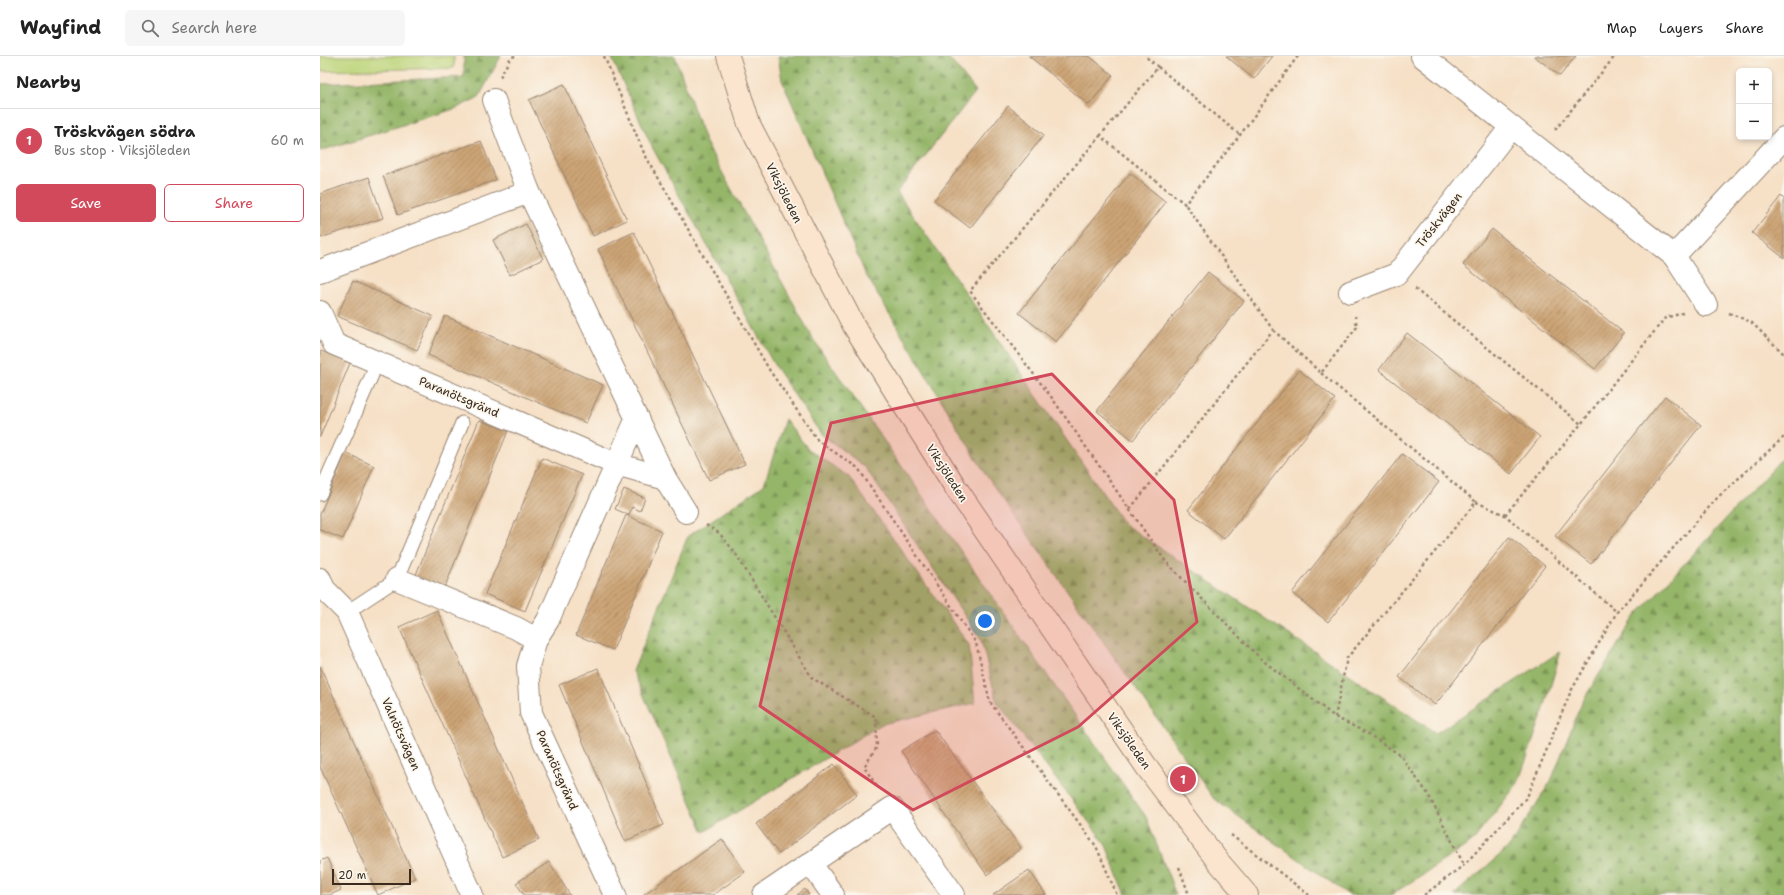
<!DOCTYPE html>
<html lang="en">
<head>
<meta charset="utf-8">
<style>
	:root { --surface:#fff; --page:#f6f6f6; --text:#222; --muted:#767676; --line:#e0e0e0; --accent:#d1495b }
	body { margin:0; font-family:"Shantell Sans",sans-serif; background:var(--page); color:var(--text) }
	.controls { position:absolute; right:12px; top:12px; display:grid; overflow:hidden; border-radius:6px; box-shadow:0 2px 6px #0003 }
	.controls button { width:36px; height:36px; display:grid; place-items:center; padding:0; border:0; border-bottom:1px solid var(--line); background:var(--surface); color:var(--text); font:20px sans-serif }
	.scale { position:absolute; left:12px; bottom:10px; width:79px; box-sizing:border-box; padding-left:4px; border:2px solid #3b2a1e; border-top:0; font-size:11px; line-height:14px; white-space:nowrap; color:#3b2a1e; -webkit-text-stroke:3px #fbf7ec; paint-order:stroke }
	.you { position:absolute; left:665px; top:565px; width:14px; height:14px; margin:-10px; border:3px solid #fff; border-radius:50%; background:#1a73e8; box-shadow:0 0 0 6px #1a73e833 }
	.badge { display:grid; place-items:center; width:26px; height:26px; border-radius:50%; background:var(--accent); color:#fff; font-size:13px; font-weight:700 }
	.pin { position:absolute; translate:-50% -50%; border:2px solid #fff; box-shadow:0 1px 4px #0006 }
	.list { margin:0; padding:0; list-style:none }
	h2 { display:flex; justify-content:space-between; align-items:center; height:52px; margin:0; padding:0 16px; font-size:17px }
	h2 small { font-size:13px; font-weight:400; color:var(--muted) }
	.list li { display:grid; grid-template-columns:26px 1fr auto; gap:12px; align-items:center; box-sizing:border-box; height:64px; padding:0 16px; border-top:1px solid var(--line) }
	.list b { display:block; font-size:15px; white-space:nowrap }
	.list p { margin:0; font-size:13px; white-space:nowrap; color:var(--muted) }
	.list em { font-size:13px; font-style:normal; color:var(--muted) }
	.actions { display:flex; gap:8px; padding:12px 16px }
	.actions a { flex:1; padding:9px 0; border:1px solid var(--accent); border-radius:6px; text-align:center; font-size:14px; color:var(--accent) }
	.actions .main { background:var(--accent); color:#fff }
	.icon { flex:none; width:22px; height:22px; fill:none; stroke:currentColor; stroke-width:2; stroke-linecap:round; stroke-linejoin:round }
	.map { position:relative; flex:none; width:1464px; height:839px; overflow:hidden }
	header { display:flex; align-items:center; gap:24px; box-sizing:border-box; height:56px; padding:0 20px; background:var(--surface); border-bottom:1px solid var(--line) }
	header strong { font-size:19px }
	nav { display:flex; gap:22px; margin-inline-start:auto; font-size:14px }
	.search { width:280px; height:36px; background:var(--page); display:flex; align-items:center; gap:10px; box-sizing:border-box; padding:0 14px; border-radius:6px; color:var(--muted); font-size:15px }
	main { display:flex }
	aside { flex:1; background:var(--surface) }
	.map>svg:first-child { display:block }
	.green { fill:#bcd479; stroke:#7c7f4c }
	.forest { fill:url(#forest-firs); stroke:#687044 }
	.building { fill:url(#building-hatch) }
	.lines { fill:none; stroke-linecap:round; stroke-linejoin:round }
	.service-casing { stroke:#988572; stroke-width:15 }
	.minor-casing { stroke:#988572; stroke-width:24 }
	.secondary-casing { stroke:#988572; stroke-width:24 }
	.path { stroke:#988572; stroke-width:2.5; stroke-dasharray:3 3; stroke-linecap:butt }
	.service { stroke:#fff; stroke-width:13 }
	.minor { stroke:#fff; stroke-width:22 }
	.secondary { stroke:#fce5cf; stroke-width:22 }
	.marked { fill:#d1495b; fill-opacity:0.2; stroke:#d1495b; stroke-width:3; stroke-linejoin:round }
	.labels { text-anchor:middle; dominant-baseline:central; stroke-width:3.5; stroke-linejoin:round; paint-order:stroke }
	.street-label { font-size:12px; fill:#3b2a1e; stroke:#fbf7ec }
</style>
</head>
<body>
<header>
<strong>Wayfind</strong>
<div class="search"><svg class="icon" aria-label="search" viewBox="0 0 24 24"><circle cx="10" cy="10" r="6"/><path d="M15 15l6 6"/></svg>Search here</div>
<nav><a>Map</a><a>Layers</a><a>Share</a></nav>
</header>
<main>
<aside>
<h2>Nearby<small></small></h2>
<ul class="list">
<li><span class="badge">1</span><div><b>Tröskvägen södra</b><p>Bus stop · Viksjöleden</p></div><em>60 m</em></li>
</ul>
<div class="actions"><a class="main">Save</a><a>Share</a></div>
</aside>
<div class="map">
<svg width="1464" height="839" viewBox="0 0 1464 839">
	<defs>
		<pattern id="forest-firs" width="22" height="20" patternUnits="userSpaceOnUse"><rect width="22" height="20" fill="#95b669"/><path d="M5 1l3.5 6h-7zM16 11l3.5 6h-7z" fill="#7b9456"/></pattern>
		<pattern id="building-hatch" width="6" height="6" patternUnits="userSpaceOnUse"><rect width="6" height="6" fill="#cca476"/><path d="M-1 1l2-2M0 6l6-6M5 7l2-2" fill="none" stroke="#a78660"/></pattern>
	</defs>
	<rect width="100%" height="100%" fill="#fbf7ec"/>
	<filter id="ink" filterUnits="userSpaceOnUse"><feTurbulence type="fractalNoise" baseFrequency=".025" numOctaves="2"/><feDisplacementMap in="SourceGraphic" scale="8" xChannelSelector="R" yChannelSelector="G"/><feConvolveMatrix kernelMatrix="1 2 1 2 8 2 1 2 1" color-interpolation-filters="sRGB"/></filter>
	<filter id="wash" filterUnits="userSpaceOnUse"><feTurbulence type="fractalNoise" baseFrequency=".012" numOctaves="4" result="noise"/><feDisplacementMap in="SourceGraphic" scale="16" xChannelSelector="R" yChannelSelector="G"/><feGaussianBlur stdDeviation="0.9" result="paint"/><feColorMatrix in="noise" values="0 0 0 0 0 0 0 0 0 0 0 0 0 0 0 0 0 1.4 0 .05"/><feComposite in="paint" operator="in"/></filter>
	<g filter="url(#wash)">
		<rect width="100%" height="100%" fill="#f6e0c6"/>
		<polygon class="green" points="0,0 134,0 134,12 0,15"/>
		<g class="forest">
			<polygon points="144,0 181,0 159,41 137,52 0,95 0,28 144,21"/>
			<polygon points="291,0 355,0 385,85 493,283 826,761 856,839 806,839 785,787 677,646 661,584 545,411 501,378 456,312 332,91"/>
			<polygon points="458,0 627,0 656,35 577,136 804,468 1116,677 1241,595 1222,659 1198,727 1152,786 1071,839 1029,839 894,743 668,422 545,217 462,24"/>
			<polygon points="465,363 488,393 529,421 649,589 655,647 562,668 384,776 313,615 368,480 444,429"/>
			<polygon points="1464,400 1464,839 1134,839 1190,790 1231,725 1262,646 1315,561"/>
		</g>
		<g id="blocks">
			<g class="building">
				<polygon points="709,0 769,0 793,19 769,49"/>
				<polygon points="906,0 952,0 934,23"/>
				<polygon points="1214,0 1256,0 1240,20"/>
				<polygon points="244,28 307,164 273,180 209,44"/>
				<polygon points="688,50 724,79 650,172 614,144"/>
				<polygon points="161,85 176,124 78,159 63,120"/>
				<polygon points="810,117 846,146 736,286 699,257"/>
				<polygon points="49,121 63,162 0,182 0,138"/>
				<polygon points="1461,140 1464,143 1464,202 1432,177"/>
				<polygon points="206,168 223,203 190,219 173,184"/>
				<polygon points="1172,173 1304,277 1275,313 1143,209"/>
				<polygon points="314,176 425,408 389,424 278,193"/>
				<polygon points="888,216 924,245 813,384 777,355"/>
				<polygon points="33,225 113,260 97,294 17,260"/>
				<polygon points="125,260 283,329 266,367 108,299"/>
				<polygon points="1087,277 1220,381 1191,418 1059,314"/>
				<polygon points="1,295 30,307 0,381 0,297"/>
				<polygon points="979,314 1015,343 904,483 868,454"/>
				<polygon points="1345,340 1381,369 1271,508 1235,480"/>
				<polygon points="159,364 188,375 124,533 95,521"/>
				<polygon points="26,397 54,410 23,483 0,474 0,458"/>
				<polygon points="1082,398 1119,426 1008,566 972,537"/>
				<polygon points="222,402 262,419 205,555 165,538"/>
				<polygon points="304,433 325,442 320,455 312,451 309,459 295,453"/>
				<polygon points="306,459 342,475 293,594 256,579"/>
				<polygon points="1189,481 1225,510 1115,649 1079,621"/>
				<polygon points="117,554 219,784 182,801 79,571"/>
				<polygon points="0,610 95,822 58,839 0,711"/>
				<polygon points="278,612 344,769 305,785 239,629"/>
				<polygon points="615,674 701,792 667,819 581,695"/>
				<polygon points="514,708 537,739 459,798 436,768"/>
				<polygon points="402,783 425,816 393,839 323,839"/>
				<polygon points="7,802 21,834 10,839 0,839 0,805"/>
				<polygon points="229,806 250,839 204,839 196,827"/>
				<polygon points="709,814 726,839 673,839"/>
				<polygon points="485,833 489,839 477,839"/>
			</g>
		</g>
	</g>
	<g filter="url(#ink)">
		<use href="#blocks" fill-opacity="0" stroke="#988572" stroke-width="1"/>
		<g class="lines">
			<defs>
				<g id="service">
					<polyline points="0,438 52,319"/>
					<polyline points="27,556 77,523 142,367"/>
				</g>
				<g id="minor">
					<polyline points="1102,0 1354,200 1386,249"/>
					<polyline points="174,44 209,136 345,422 366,456"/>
					<polyline points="1354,200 1464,82"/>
					<polyline points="0,215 209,136"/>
					<polyline points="1030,236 1077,218 1191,71"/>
					<polyline points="0,256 14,288 296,408 345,422"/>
					<polyline points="0,523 4,533 27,556 152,839"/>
					<polyline points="77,523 196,572 216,583 228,564 317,362"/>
					<polyline points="216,583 208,610 211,657 295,839"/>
					<polyline points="491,808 513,839"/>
					<polyline points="444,839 572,752 634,839"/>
				</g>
				<polyline id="secondary" points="408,0 429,68 534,270 636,432 826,710 897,804 927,839"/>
			</defs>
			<use href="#service" class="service-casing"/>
			<use href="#minor" class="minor-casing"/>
			<use href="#secondary" class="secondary-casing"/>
			<g class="path">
				<polyline points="284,0 324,97 450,315 498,385 538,412 656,587 670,646 776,790 797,839"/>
				<polyline points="978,0 920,79 865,148 780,80 650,235 732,342 846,506 941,603 1015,661 1047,677 1080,699 1108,738 1144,809"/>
				<polyline points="838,11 920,79"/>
				<polyline points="180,21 191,1 197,0"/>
				<polyline points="1235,74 1295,0"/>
				<polyline points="780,80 838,11 825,0"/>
				<polyline points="1095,233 1261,368"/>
				<polyline points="1409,257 1431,266 1464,298"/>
				<polyline points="953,274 1001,317 1037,271 1035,260"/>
				<polyline points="1001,317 1156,446 1027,602 1015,661"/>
				<polyline points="1156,446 1185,459 1297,556"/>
				<polyline points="810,453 953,274 865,148"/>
				<polyline points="1185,459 1261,368 1345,262 1363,257"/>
				<polyline points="386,469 399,477 414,495 492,622 556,661 557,691 544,711 558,732"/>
				<polyline points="911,779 989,839"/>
				<polyline points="859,811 869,839"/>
				<polyline points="1104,839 1144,809 1207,741 1251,635 1297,556 1398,441 1464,381"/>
			</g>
			<use href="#service" class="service"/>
			<use href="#minor" class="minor"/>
			<use href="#secondary" class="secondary"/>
		</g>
	</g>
	<path class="marked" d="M732,318L854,444L877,566L758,671L593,754L440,650L473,509L511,367Z"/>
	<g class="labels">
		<g class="street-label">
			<text transform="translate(464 137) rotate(63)">Viksjöleden</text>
			<text transform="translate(1119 164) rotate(-52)">Tröskvägen</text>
			<text transform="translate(139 341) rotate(23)">Paranötsgränd</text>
			<text transform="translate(627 417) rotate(57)">Viksjöleden</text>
			<text transform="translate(81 678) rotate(66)">Valnötsvägen</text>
			<text transform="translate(809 685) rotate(55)">Viksjöleden</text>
			<text transform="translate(237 714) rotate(66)">Paranötsgränd</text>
		</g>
	</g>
</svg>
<div class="controls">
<button>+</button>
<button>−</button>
</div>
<div class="scale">20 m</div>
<div class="you"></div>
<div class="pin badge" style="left:863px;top:723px">1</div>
</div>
</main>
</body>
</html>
